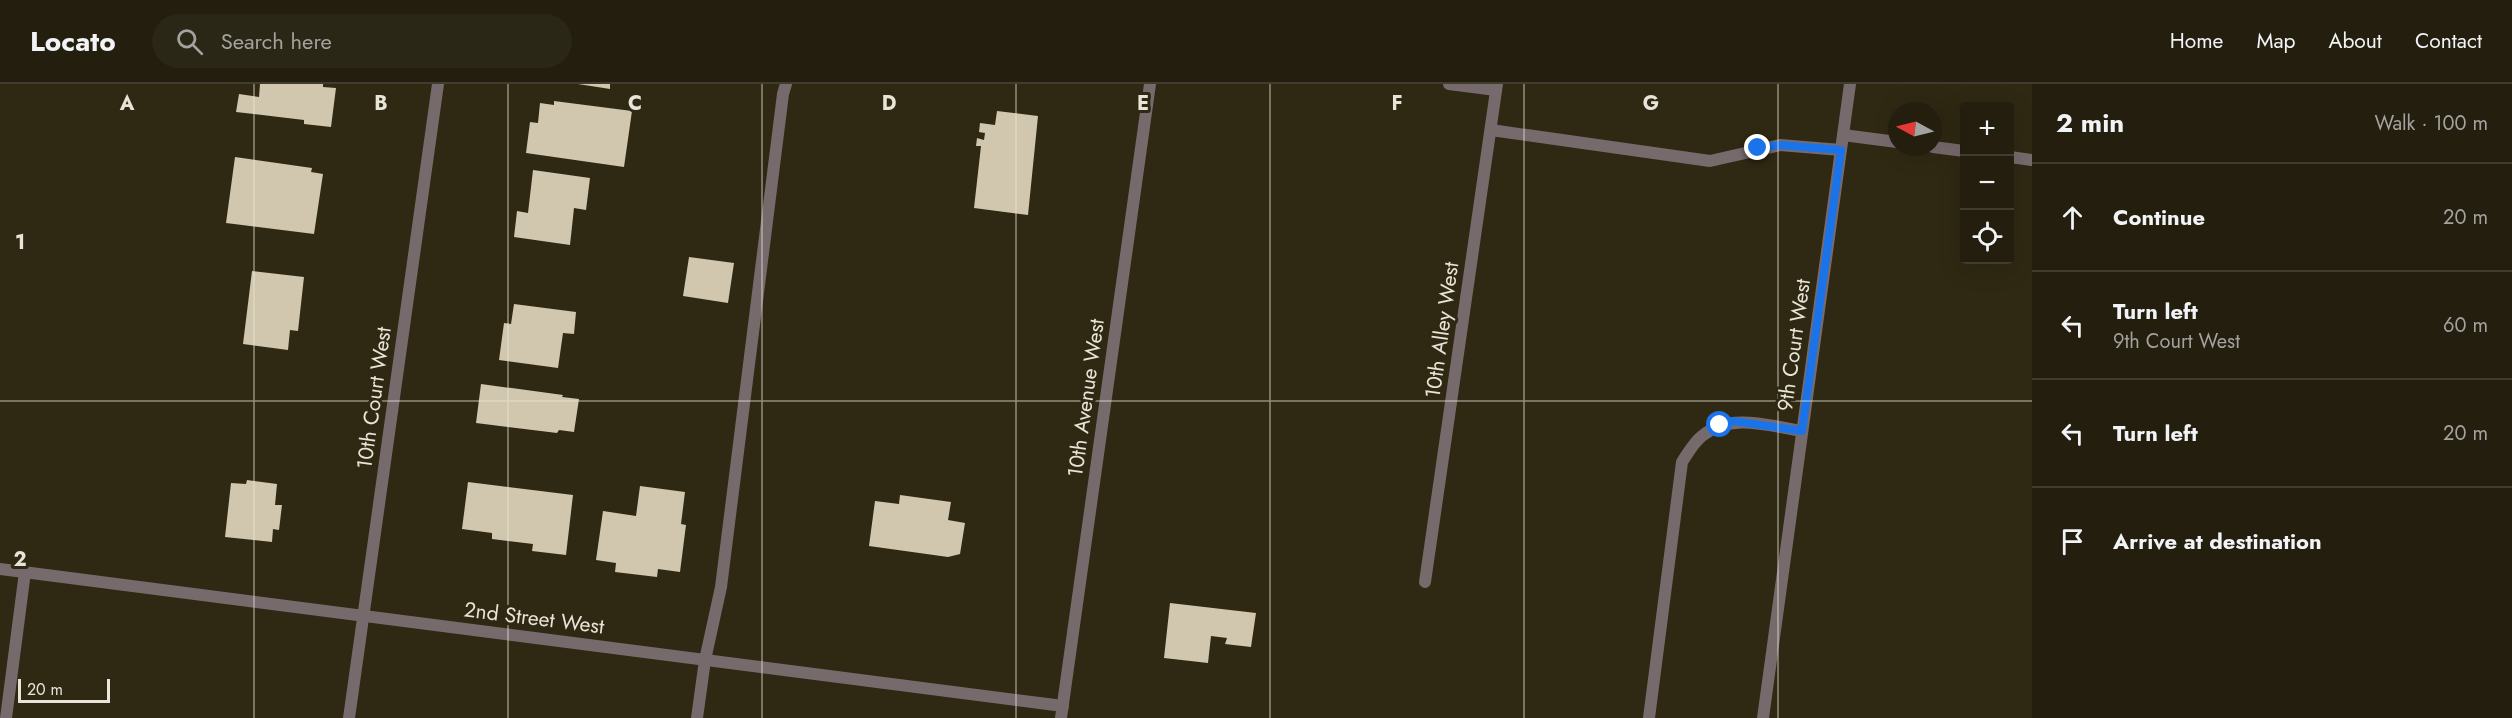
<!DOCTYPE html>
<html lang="en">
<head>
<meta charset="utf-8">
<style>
	:root { --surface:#231e0e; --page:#2b2717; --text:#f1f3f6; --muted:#a3a29e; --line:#403c2e }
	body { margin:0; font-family:Jost,sans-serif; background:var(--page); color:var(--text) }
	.controls { position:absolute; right:18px; top:18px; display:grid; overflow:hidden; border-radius:6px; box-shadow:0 6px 24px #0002 }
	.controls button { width:54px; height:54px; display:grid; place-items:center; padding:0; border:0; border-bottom:2px solid var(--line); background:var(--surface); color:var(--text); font:30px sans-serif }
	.compass { position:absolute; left:1888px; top:18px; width:54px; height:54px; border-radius:50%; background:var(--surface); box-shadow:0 6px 24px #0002; rotate:277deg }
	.scale { position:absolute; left:18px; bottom:15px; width:92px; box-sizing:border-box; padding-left:6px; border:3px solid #e8e4d7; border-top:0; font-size:16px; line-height:21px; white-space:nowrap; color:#e8e4d7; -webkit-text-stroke:4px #2f2813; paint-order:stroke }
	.stop { position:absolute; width:18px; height:18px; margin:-14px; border:4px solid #1a73e8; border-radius:50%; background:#fff }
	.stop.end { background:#1a73e8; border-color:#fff; box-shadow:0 2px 6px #0008 }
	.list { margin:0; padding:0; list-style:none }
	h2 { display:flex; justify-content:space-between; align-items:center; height:78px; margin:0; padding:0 24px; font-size:26px }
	h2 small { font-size:20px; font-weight:400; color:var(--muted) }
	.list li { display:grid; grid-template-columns:39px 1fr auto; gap:18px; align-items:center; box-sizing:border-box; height:108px; padding:0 24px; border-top:2px solid var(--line) }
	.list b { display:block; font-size:22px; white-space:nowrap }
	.list p { margin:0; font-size:20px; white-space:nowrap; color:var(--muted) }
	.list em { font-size:20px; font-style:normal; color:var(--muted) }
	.icon { flex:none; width:33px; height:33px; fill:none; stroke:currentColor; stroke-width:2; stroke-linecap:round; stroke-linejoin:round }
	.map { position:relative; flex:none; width:2032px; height:634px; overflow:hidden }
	header { display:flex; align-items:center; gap:36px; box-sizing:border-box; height:84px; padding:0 30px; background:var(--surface); border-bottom:2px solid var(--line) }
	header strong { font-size:28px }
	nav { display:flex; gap:33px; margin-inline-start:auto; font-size:21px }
	.search { width:420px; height:54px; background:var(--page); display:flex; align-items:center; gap:15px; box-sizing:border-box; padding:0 21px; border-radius:33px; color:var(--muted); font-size:22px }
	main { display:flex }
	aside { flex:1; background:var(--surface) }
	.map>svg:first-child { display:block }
	.building { fill:#d1c7ae }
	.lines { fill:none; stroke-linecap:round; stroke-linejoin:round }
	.lane { stroke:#776a6c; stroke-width:12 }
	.street { stroke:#776a6c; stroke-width:12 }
	.route { stroke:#1a73e8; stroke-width:8 }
	.grid { fill:none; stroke:#e8e4d7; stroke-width:1.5; stroke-opacity:0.55 }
	.labels { text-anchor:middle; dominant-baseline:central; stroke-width:6; stroke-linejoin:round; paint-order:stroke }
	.street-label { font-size:21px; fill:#e8e4d7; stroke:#2f2813 }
	.grid-label { font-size:20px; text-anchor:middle; font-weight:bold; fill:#e8e4d7; stroke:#2f2813; stroke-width:6; stroke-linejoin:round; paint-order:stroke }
</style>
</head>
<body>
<header>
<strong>Locato</strong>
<div class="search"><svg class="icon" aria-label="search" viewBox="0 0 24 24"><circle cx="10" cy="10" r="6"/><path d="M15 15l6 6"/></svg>Search here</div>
<nav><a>Home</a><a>Map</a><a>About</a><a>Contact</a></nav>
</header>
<main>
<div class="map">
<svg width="2032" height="634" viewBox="0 0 2032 634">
	<rect width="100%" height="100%" fill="#2f2813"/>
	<g class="building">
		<polygon points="260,0 323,0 323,3 336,4 331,43 304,40 304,36 236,28 239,10 259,13"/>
		<polygon points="578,0 610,0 610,5"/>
		<polygon points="554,17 632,27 624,83 526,69 530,38 538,39 540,19 554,21"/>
		<polygon points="997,27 1038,32 1028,131 974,124 981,62 976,62 977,54 984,56 985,49 979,48 980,39 995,41"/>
		<polygon points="235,73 312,84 311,88 323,90 314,150 226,139"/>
		<polygon points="533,86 590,94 586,126 574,124 570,161 514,153 517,127 528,129"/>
		<polygon points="689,173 734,179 728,219 683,212"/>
		<polygon points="252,187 304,193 298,247 290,246 288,266 243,260"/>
		<polygon points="514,220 576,228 574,250 563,249 558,284 499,276 504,239 511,240"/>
		<polygon points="481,300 563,311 562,313 579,315 574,348 559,346 557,349 476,339"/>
		<polygon points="247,396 277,400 275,421 282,421 279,446 273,445 272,458 225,453 231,399 246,400"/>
		<polygon points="468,398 573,411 566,471 532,467 533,460 492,455 492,449 462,445"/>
		<polygon points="640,402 685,408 681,440 686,441 680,488 658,485 657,493 615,488 616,479 596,476 603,427 636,432"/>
		<polygon points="900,411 951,418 948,436 965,439 960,470 948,473 869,462 875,417 899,420"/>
		<polygon points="1170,519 1256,529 1251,563 1225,560 1227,554 1211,552 1208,579 1164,574"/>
	</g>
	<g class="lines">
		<g class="lane">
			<polyline points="1491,46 1710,77 1780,61 1841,66"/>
			<polyline points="1425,498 1497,0"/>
			<polyline points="6,634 25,488"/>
			<polyline points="697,634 705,576 721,503 783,10 786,0"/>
			<path d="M1649,634L1682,378C1688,369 1694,358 1702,352C1730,328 1770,342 1802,347"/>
		</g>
		<g class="street">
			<polyline points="1449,0 1496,6"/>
			<polyline points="1843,51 1897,58"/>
			<polyline points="1933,63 1964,67"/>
			<polyline points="2010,73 2032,76"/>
			<polyline points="0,485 1063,622"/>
			<polyline points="349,634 438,0"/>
			<polyline points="1061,634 1150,0"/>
			<polyline points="1763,634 1850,0"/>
		</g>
	</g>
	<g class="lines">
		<polyline class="route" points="1720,341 1733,337 1802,347 1841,66 1780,61 1758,64"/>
	</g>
	<path class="grid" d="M254,0V634M508,0V634M762,0V634M1016,0V634M1270,0V634M1524,0V634M1778,0V634M0,317H2032"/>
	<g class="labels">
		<g class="street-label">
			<text transform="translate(1442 246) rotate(-82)">10th Alley West</text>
			<text transform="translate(1794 261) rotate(-82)">9th Court West</text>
			<text transform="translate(374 314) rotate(-82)">10th Court West</text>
			<text transform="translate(1086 314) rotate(-82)">10th Avenue West</text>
			<text transform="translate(534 534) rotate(7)">2nd Street West</text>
		</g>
	</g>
	<g class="grid-label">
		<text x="127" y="26">A</text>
		<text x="381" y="26">B</text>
		<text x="635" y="26">C</text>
		<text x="889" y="26">D</text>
		<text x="1143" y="26">E</text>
		<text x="1397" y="26">F</text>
		<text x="1651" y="26">G</text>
		<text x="20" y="165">1</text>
		<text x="20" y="482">2</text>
	</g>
</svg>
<div class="controls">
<button>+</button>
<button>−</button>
<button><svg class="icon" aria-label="locate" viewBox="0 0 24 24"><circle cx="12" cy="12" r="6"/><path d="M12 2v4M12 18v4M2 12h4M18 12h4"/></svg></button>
</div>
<svg class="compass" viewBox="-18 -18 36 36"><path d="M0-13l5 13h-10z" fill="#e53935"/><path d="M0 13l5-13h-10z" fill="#a3a29e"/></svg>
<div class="scale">20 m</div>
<div class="stop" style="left:1720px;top:341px"></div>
<div class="stop end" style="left:1758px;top:64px"></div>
</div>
<aside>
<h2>2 min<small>Walk · 100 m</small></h2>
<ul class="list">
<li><svg class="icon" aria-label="ahead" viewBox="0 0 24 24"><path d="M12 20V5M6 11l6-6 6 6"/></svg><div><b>Continue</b></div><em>20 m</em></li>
<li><svg class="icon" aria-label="left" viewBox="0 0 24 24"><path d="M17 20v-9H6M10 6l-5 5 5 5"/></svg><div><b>Turn left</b><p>9th Court West</p></div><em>60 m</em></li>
<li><svg class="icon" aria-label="left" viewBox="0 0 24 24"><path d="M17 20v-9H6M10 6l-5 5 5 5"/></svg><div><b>Turn left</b></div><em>20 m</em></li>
<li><svg class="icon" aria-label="arrive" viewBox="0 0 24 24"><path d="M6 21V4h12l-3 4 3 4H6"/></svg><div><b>Arrive at destination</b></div></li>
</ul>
</aside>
</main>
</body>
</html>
